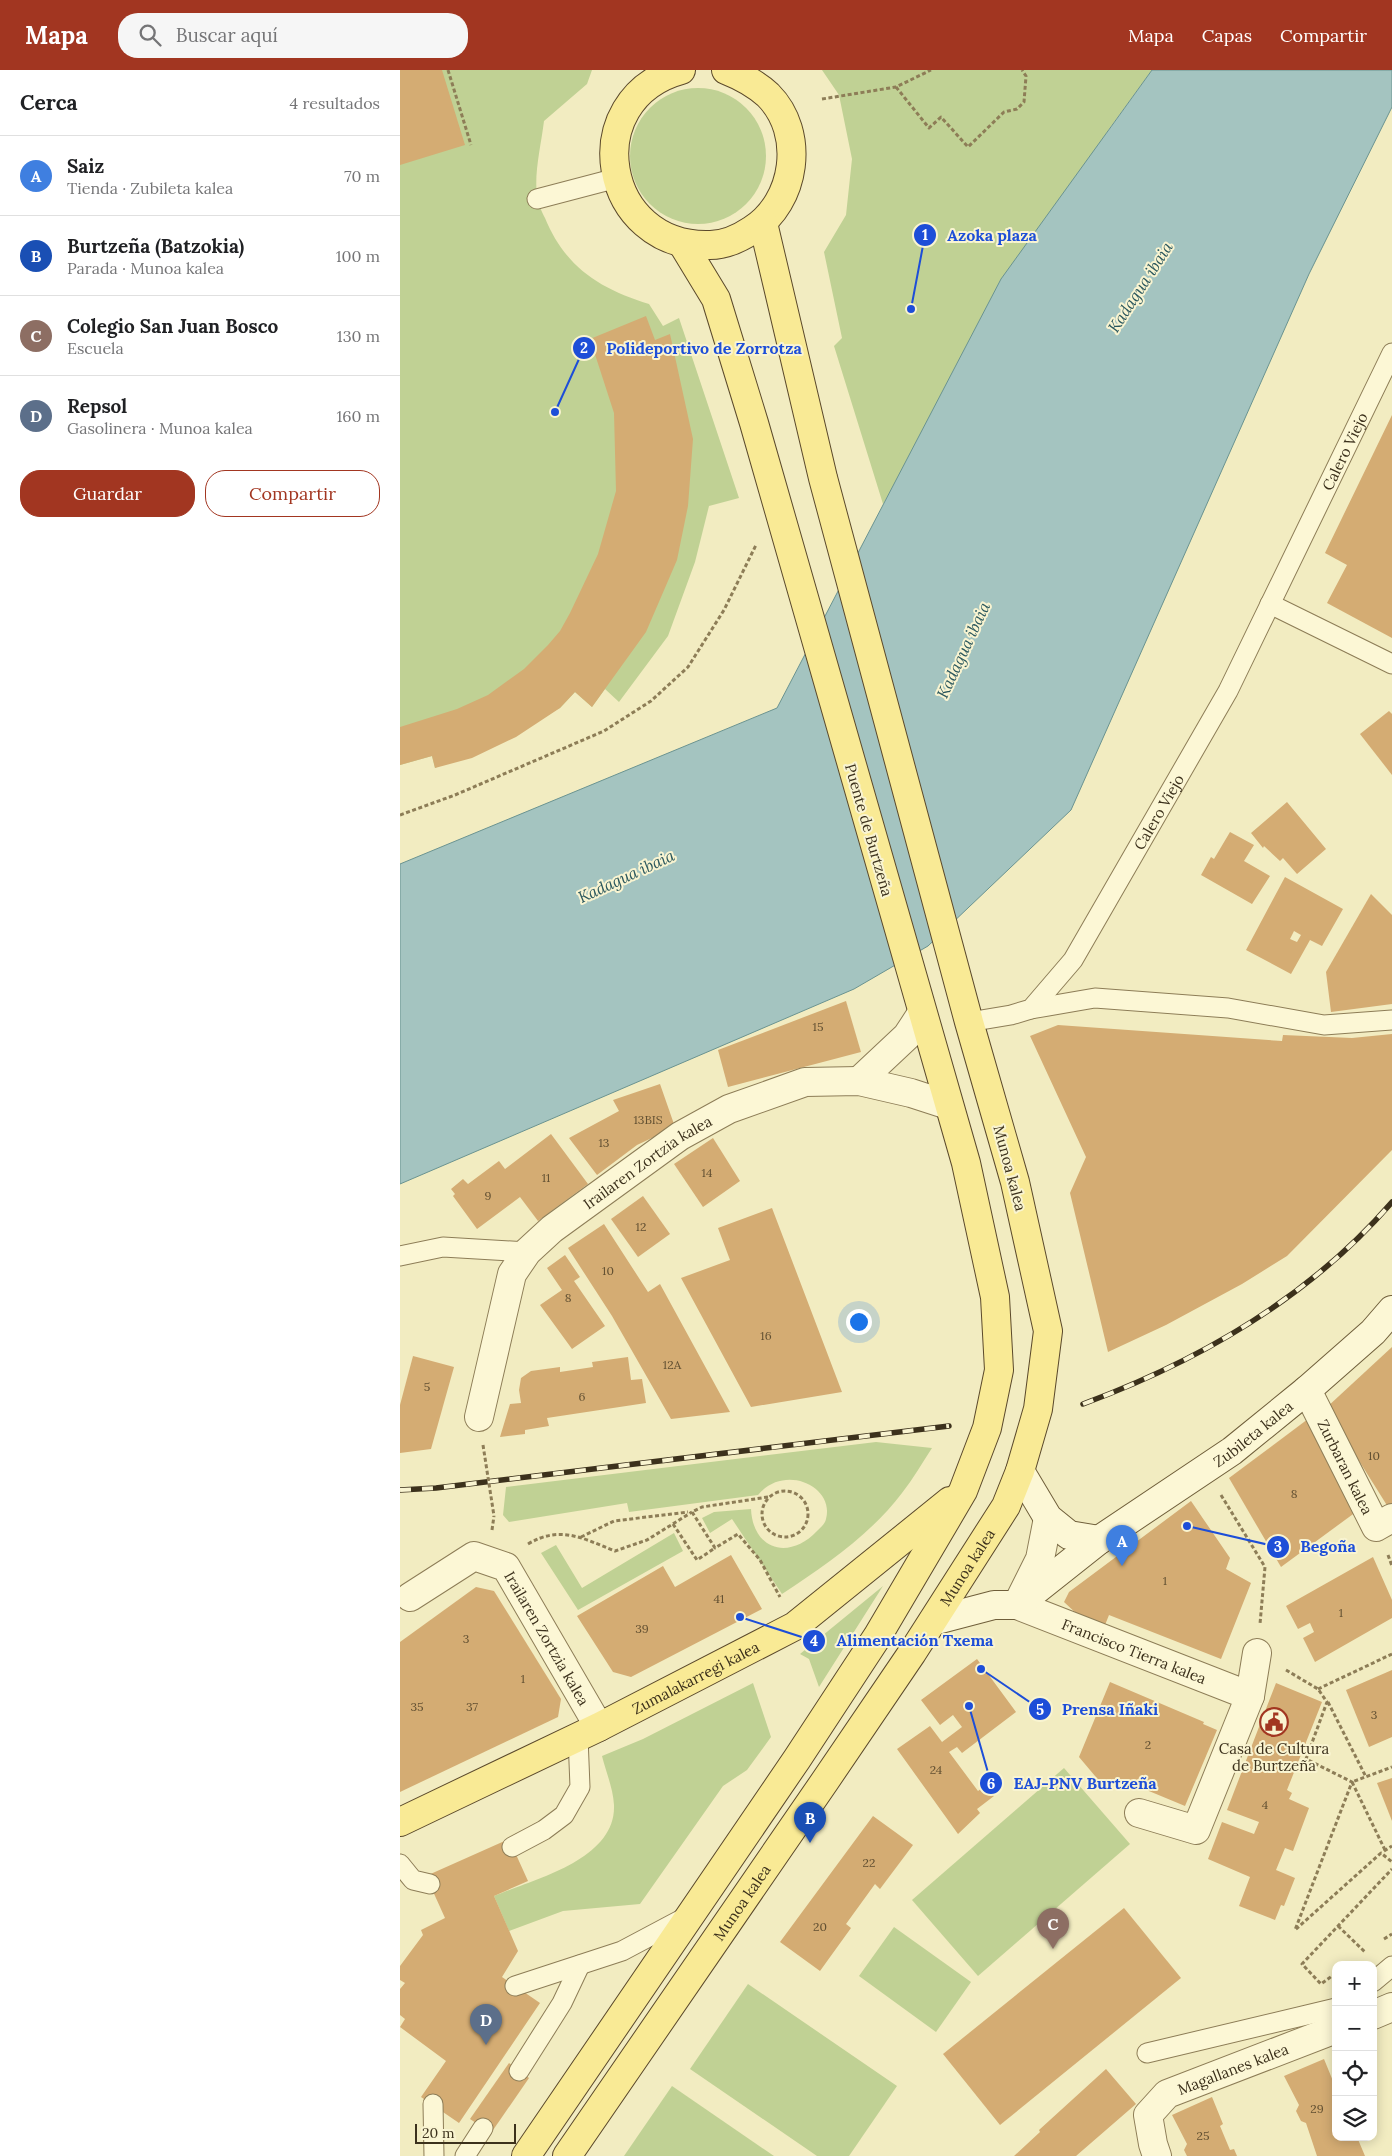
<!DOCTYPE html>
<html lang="es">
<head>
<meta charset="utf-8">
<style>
	:root { --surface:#fff; --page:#f6f6f6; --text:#202124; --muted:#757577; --line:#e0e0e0; --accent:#a23621 }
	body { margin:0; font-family:Lora,serif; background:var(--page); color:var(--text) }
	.controls { position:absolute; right:15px; bottom:15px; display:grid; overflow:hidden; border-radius:10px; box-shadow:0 2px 12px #0003 }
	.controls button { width:45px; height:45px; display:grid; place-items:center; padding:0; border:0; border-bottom:1px solid var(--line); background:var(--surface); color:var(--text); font:25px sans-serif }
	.scale { position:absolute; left:15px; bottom:12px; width:101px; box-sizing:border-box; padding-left:5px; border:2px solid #3c311c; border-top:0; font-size:14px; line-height:18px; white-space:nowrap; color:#3c311c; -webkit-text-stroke:4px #f9f4d1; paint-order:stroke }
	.you { position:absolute; left:458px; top:1251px; width:18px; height:18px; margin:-12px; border:4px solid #fff; border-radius:50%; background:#1a73e8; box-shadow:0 0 0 8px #1a73e833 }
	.badge { display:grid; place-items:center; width:32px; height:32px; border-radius:50%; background:var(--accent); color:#fff; font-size:16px; font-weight:700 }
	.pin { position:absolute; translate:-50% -41px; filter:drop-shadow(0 1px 2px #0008) }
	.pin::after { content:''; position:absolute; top:26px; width:18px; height:15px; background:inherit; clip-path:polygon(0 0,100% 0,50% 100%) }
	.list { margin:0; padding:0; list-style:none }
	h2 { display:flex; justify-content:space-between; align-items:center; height:65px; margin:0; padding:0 20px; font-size:21px }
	h2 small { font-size:16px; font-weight:400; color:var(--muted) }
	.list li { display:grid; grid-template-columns:32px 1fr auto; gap:15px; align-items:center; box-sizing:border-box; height:80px; padding:0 20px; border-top:1px solid var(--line) }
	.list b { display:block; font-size:19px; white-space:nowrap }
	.list p { margin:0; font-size:16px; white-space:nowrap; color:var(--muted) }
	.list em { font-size:16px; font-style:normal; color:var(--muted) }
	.actions { display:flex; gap:10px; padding:15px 20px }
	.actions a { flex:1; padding:11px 0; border:1px solid var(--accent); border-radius:20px; text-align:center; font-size:18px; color:var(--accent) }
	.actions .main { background:var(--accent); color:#fff }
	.icon { flex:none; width:28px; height:28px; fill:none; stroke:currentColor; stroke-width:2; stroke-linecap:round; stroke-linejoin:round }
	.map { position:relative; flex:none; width:992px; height:2086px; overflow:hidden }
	header { display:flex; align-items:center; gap:30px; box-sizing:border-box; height:70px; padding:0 25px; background:var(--accent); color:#fff }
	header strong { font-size:24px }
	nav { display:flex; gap:28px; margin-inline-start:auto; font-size:18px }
	.search { width:350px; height:45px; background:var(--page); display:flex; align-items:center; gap:12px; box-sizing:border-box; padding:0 18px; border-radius:20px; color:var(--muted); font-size:19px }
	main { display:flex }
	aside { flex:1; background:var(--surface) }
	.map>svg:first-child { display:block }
	.green { fill:#c0d194 }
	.water { fill:#a4c4c0; stroke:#6a9390 }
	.building { fill:#d4ac73; fill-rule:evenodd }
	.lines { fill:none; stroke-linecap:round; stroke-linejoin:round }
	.lane-casing { stroke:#8d7d57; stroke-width:21 }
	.street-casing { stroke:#8d7d57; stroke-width:30 }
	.secondary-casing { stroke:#6f5e3a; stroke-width:30 }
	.primary-casing { stroke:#5b492b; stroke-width:30 }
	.path { stroke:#8d7d57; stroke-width:3; stroke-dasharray:4 2.5; stroke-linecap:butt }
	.lane { stroke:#fcf7d5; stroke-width:19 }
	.street { stroke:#fcf7d5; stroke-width:28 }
	.secondary { stroke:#fcf7d5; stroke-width:28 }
	.primary { stroke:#f9ea95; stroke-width:28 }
	.rail-casing { stroke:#3c311c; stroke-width:5.5 }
	.rail { stroke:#f9f4d1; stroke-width:4; stroke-dasharray:11; stroke-linecap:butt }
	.path-bridge { stroke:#8d7d57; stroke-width:3; stroke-dasharray:4 2.5; stroke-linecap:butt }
	.labels { text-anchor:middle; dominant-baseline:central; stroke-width:4; stroke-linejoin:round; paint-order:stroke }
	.number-label { font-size:12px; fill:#625032 }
	.street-label { font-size:15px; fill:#3c311c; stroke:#f9f4d1 }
	.poi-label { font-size:15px; fill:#3c311c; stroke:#f9f4d1 }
	.water-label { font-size:16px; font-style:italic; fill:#2a575d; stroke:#f9f4d1 }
	.leader { fill:none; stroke:#1d4ed8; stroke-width:2 }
	.callout-dot { fill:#1d4ed8; stroke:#f9f4d1; stroke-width:2 }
	.mark-label { font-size:15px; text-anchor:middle; font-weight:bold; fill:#fff }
	.callout-label { font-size:16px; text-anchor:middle; font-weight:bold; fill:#1d4ed8; stroke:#f9f4d1; stroke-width:4; stroke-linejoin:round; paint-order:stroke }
</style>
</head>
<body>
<header>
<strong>Mapa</strong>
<div class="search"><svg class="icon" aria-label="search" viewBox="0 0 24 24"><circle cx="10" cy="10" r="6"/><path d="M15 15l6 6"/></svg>Buscar aquí</div>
<nav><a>Mapa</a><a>Capas</a><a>Compartir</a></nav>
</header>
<main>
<aside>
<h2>Cerca<small>4 resultados</small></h2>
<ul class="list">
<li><span class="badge" style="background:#3f7fe0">A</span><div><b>Saiz</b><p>Tienda · Zubileta kalea</p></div><em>70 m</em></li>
<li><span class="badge" style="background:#1a4fb4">B</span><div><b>Burtzeña (Batzokia)</b><p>Parada · Munoa kalea</p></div><em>100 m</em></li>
<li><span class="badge" style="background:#8d6e63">C</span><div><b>Colegio San Juan Bosco</b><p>Escuela</p></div><em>130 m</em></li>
<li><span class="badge" style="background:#5c6f8a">D</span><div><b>Repsol</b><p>Gasolinera · Munoa kalea</p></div><em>160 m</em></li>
</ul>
<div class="actions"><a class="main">Guardar</a><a>Compartir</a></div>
</aside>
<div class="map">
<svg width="992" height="2086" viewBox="0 0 992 2086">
	<rect width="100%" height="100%" fill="#f2ecc1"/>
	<g class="green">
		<path d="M0,0H192L187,14L144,51C141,76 134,102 137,127C138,134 142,142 145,148C165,197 200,219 249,234L263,256L279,248L339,428L309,436L295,492L268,566L219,632L205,619L192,637L175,622L160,638L35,698L32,686L0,695Z"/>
		<polygon points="422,0 752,0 709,59 483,434 434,276 442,268 424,182 446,145 452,89 439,25"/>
		<circle cx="298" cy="86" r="68"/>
		<path d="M476,1372L532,1378C522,1393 513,1409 502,1423C470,1465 426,1495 382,1524L332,1449L310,1463L302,1448L314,1442L351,1439C353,1481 390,1490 417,1461C420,1458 425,1454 426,1449C435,1416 384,1393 358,1425L229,1442L227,1433L109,1452L103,1445L106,1417Z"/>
		<polygon points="274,1463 283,1481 178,1540 141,1483 156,1475 182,1518"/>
		<polygon points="483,1516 419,1617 409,1589 400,1584"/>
		<path d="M353,1613L371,1667L347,1700L323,1716L240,1834L163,1841L109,1861L94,1826C134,1809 216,1790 214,1735C213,1718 206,1702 202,1686L243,1669Z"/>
		<polygon points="664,1698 730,1774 578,1906 512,1830"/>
		<polygon points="494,1857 571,1912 536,1962 459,1906"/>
		<polygon points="348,1914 497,2016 449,2086 417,2086 290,1999"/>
		<polygon points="272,2016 374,2086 224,2086"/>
	</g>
	<polygon class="water" points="752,0 992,0 992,37 909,204 671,740 528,876 454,919 0,1114 0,794 377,638 601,209"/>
	<g class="building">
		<polygon points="0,0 42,0 65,75 0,95"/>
		<polygon points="246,246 255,270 270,264 293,369 288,436 277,490 246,562 192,637 175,622 160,638 116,667 72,688 35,698 32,686 0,695 0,657 57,639 88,625 124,599 148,575 160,561 170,543 198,484 216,421 214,343 190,269"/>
		<polygon points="992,345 992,568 927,533 947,495 925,483"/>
		<polygon points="989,641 992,644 992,705 960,664"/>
		<polygon points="887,732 926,779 897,804 883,788 880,791 864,776 863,778 851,763"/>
		<polygon points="830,762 854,775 844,791 870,806 852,834 801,805 811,787 814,789"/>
		<path d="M885,807L943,839L922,876L910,870L891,904L846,880ZM894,861L901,865L897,872L890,869Z"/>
		<polygon points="971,824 992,845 992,934 931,942 926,902"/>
		<polygon points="446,931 461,982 328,1017 318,980"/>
		<polygon points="658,955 882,971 883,965 952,968 992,964 992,1080 887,1186 842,1214 766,1255 708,1282 670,1123 686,1087 630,966"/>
		<polygon points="260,1014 275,1057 237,1075 197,1105 169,1068 219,1041 213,1030"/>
		<polygon points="151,1064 188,1114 138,1151 120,1127 77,1159 53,1126 55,1124 51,1119 63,1109 68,1114 99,1091 105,1099"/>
		<polygon points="313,1068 340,1111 303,1137 274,1094"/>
		<polygon points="243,1126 270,1164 238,1187 211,1149"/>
		<polygon points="372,1138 442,1322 351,1337 281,1208 330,1190 318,1158"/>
		<polygon points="204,1154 248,1222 260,1214 330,1342 271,1349 212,1246 168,1178"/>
		<polygon points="165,1185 180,1207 174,1211 205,1256 172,1279 140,1235 162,1220 147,1198"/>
		<polygon points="992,1277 992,1433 988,1437 926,1338"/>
		<polygon points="13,1286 54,1297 31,1379 0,1383 0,1335"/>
		<polygon points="228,1287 231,1310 242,1309 246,1333 147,1348 149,1356 125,1360 125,1364 100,1367 110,1334 121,1333 119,1320 121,1308 131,1301 160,1297 160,1302 193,1297 192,1292"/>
		<polygon points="908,1349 960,1439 881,1497 829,1408"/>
		<polygon points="791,1431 830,1488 826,1499 851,1513 821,1589 709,1545 705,1555 678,1545 664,1532 669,1522"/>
		<polygon points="331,1485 362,1539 231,1607 213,1602 177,1546 263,1496 275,1517"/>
		<polygon points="973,1487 992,1530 992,1548 915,1592 903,1568 914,1562 910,1553 898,1559 886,1536"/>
		<polygon points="76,1517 94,1521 161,1629 158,1647 0,1722 0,1572"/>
		<polygon points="577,1589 616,1642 562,1683 557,1677 549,1682 578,1721 586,1715 594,1726 577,1739 580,1743 558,1764 497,1679 530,1656 542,1672 562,1657 553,1645 540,1655 521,1630"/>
		<polygon points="992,1600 992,1667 969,1677 946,1620"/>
		<polygon points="710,1612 804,1652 803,1654 817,1660 785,1736 720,1709 706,1719 679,1687"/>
		<polygon points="876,1613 922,1632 887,1720 892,1723 889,1729 909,1738 893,1781 885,1778 876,1800 895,1808 884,1836 881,1835 875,1850 839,1836 850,1807 808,1789 822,1752 854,1764 859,1752 827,1740"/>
		<polygon points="992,1708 992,1751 977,1713"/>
		<polygon points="473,1746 513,1775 480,1819 475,1814 446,1854 451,1858 420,1901 380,1872"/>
		<polygon points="109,1769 128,1811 94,1826 118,1881 102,1907 140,1933 59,2053 21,2027 46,1991 0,1957 5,1949 0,1945 0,1919 5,1913 0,1910 0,1896 23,1865 21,1860 45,1848 26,1806"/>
		<polygon points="724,1838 781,1908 600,2055 543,1984"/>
		<polygon points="924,1989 935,2016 932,2017 936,2026 936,2067 957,2067 965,2086 917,2086 906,2053 901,2051 896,2041 899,2035 884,2006"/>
		<polygon points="109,1993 129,2008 91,2063 70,2049"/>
		<polygon points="706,1999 736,2034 676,2086 614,2086 640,2062 639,2060"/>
		<polygon points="812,2027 823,2054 820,2056 830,2080 834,2079 837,2086 787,2086 784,2080 787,2074 772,2045"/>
	</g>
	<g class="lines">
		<defs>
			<g id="lane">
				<polyline points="137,129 217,108"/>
				<polyline points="870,534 992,594"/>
				<polyline points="631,939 695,928 828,938 924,955 992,950"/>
				<path id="s1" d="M569,952L611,945L631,939L673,890L828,621L992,283"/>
				<polyline points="0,1186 43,1177 127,1182"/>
				<polyline points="112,1777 144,1760 164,1745 180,1717 178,1667"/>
				<polyline points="0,1794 13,1810 30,1814"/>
				<polyline points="973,1912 992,1896"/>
				<polyline points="115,1916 222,1881 286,1847"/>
				<polyline points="747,1983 936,1938"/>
				<polyline points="119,2001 162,1933 180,1895"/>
				<polyline points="33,2034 34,2086"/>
				<polyline points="65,2086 83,2058"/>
			</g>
			<g id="street">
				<polyline points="459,1011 507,966 522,943"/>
				<path id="s2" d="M907,1320L976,1457L992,1448"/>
				<path id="s3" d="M79,1347L112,1204L127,1182L152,1159L280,1066L329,1039L405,1012L459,1011L511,1023L548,1035"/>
				<path id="s4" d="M648,1448L640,1489L617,1535L850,1626L796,1760L739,1743"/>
				<path id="s5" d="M10,1527L74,1486L106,1497L199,1657"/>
				<polyline points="850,1626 857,1583"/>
				<polyline points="973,1945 992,1937"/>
				<path id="s6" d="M757,2086L753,2074L748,2045L767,2024L936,1959"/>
			</g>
			<g id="secondary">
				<polyline points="620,1401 648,1448 669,1465 699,1470"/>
				<path id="s7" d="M533,1551L594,1535H617L699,1470L832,1381L907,1320L973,1262L992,1240"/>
			</g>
			<g id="primary">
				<path d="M281,0C176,29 202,179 310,175C325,175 340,168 352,160C396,132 406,63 368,25C355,13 341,6 326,0"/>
				<path id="s8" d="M0,1752L199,1657L395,1556L550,1431"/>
				<polyline points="126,2086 397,1689 477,1567 563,1421 587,1358 599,1300 595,1227 566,1093 354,353 316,229 282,173"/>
				<path id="s9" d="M167,2086L425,1711L512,1583L606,1436L620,1401L638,1339L648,1261L615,1112L569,952L423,408L363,153"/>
			</g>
		</defs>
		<use href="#lane" class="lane-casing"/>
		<use href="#street" class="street-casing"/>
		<use href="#secondary" class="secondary-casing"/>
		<use href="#primary" class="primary-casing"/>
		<g class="path">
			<polyline points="48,0 71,75"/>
			<polyline points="496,17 529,58 541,47 568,77 604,42 617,39 624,32 626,6 622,0"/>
			<polyline points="422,29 496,17 531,0"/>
			<polyline points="0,745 55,725 204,661 251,631 288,597 324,540 356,475"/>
			<circle cx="385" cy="1444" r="23"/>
			<polyline points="821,1425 865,1497 860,1554"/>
			<polyline points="368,1427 302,1437 292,1442 315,1478 338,1464 360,1490 380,1527"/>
			<polyline points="273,1454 297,1490 315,1478"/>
			<polyline points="92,1460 94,1446"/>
			<polyline points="181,1467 214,1451 288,1442"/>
			<path d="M128,1474C160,1455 182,1468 215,1481L247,1470L292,1442"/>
			<polyline points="988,1485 992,1496"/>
			<polyline points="886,1600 918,1619 927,1632 906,1689 952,1712 895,1860 981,1783 992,1792"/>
			<polyline points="918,1619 992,1584"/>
			<polyline points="928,1632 966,1707"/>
			<polyline points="985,1780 952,1712 992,1697"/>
			<polyline points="984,1781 992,1776"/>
			<polyline points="938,1856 965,1882"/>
			<polyline points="984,1869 992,1864"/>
			<polyline points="936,1903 921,1914 902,1894 992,1799"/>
		</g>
		<use href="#lane" class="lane"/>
		<use href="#street" class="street"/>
		<use href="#secondary" class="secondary"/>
		<use href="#primary" class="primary"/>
		<defs>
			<g id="rail">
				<path d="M683,1334C799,1291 910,1227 992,1132"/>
				<polyline points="0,1420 36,1418 549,1356"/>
			</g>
		</defs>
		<use href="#rail" class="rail-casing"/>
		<use href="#rail" class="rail"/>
		<polyline class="path-bridge" points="83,1375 94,1446"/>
	</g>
	<defs>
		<symbol id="civic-ring" viewBox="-11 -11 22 22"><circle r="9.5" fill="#f9f4d1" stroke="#a23621" stroke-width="1.5"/><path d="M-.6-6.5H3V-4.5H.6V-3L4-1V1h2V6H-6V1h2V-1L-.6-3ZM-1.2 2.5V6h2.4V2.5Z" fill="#a23621"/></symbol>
	</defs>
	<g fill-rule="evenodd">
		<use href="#civic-ring" x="858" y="1636" width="32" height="32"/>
	</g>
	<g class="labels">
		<g class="number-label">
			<text x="418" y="956">15</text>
			<text x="248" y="1049">13BIS</text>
			<text x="204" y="1072">13</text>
			<text x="307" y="1102">14</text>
			<text x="146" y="1107">11</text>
			<text x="88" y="1125">9</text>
			<text x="241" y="1156">12</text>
			<text x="208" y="1200">10</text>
			<text x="168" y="1227">8</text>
			<text x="366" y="1265">16</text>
			<text x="272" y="1294">12A</text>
			<text x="27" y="1316">5</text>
			<text x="182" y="1326">6</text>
			<text x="974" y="1385">10</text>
			<text x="894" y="1423">8</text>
			<text x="765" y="1510">1</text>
			<text x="319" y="1528">41</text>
			<text x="941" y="1542">1</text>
			<text x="242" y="1558">39</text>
			<text x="66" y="1568">3</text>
			<text x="123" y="1608">1</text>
			<text x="17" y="1636">35</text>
			<text x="72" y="1636">37</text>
			<text x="974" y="1644">3</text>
			<text x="748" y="1674">2</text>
			<text x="536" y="1699">24</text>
			<text x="865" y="1734">4</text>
			<text x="469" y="1792">22</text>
			<text x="420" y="1856">20</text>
			<text x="917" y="2038">29</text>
			<text x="803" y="2065">25</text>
		</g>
		<g class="street-label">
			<text stroke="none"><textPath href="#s1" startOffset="705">Calero Viejo</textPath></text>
			<text stroke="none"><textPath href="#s1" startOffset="299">Calero Viejo</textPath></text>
			<text transform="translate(469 760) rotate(74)">Puente de Burtzeña</text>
			<text stroke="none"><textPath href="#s3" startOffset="324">Irailaren Zortzia kalea</textPath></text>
			<text transform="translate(610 1098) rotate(75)">Munoa kalea</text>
			<text stroke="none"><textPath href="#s7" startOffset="378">Zubileta kalea</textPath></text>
			<text stroke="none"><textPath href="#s2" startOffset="86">Zurbaran kalea</textPath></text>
			<text stroke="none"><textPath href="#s9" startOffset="712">Munoa kalea</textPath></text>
			<text stroke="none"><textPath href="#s5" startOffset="192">Irailaren Zortzia kalea</textPath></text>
			<text stroke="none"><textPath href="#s4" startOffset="219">Francisco Tierra kalea</textPath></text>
			<text stroke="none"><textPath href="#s8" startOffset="329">Zumalakarregi kalea</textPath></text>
			<text stroke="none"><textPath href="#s9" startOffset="308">Munoa kalea</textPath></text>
			<text stroke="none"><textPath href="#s6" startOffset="141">Magallanes kalea</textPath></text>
		</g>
		<g class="poi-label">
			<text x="874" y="1678">Casa de Cultura<tspan x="874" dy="17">de Burtzeña</tspan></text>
		</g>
		<g class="water-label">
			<text transform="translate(740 217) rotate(-57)">Kadagua ibaia</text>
			<text transform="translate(563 580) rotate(-65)">Kadagua ibaia</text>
			<text transform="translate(226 806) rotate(-25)">Kadagua ibaia</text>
		</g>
	</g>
	<path class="leader" d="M511 239L525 165M155 342L184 278M787 1456L878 1477M340 1547L414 1571M581 1599L640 1639M569 1636L591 1713"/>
	<g class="callout-dot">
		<circle cx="511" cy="239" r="5"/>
		<circle cx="155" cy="342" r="5"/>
		<circle cx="787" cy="1456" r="5"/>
		<circle cx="340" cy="1547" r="5"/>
		<circle cx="581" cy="1599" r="5"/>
		<circle cx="569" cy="1636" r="5"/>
		<circle cx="525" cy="165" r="12"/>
		<circle cx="184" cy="278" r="12"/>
		<circle cx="878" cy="1477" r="12"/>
		<circle cx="414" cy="1571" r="12"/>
		<circle cx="640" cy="1639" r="12"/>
		<circle cx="591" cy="1713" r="12"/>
	</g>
	<g class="mark-label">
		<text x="525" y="170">1</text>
		<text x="184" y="283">2</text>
		<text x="878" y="1482">3</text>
		<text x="414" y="1576">4</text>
		<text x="640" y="1645">5</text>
		<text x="591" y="1719">6</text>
	</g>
	<g class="callout-label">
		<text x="592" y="171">Azoka plaza</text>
		<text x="304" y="284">Polideportivo de Zorrotza</text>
		<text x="928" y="1482">Begoña</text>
		<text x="515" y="1576">Alimentación Txema</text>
		<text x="710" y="1645">Prensa Iñaki</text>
		<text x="685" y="1719">EAJ-PNV Burtzeña</text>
	</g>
</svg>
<div class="controls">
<button>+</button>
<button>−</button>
<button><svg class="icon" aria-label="locate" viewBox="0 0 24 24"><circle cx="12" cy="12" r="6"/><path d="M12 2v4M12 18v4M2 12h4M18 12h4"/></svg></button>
<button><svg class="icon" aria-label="layers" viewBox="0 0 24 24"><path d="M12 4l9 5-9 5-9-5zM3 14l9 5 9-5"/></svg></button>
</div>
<div class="scale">20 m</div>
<div class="you"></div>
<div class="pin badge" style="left:722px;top:1496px;background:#3f7fe0">A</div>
<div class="pin badge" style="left:410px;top:1773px;background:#1a4fb4">B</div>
<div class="pin badge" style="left:653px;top:1879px;background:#8d6e63">C</div>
<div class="pin badge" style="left:86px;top:1975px;background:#5c6f8a">D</div>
</div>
</main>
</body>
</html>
